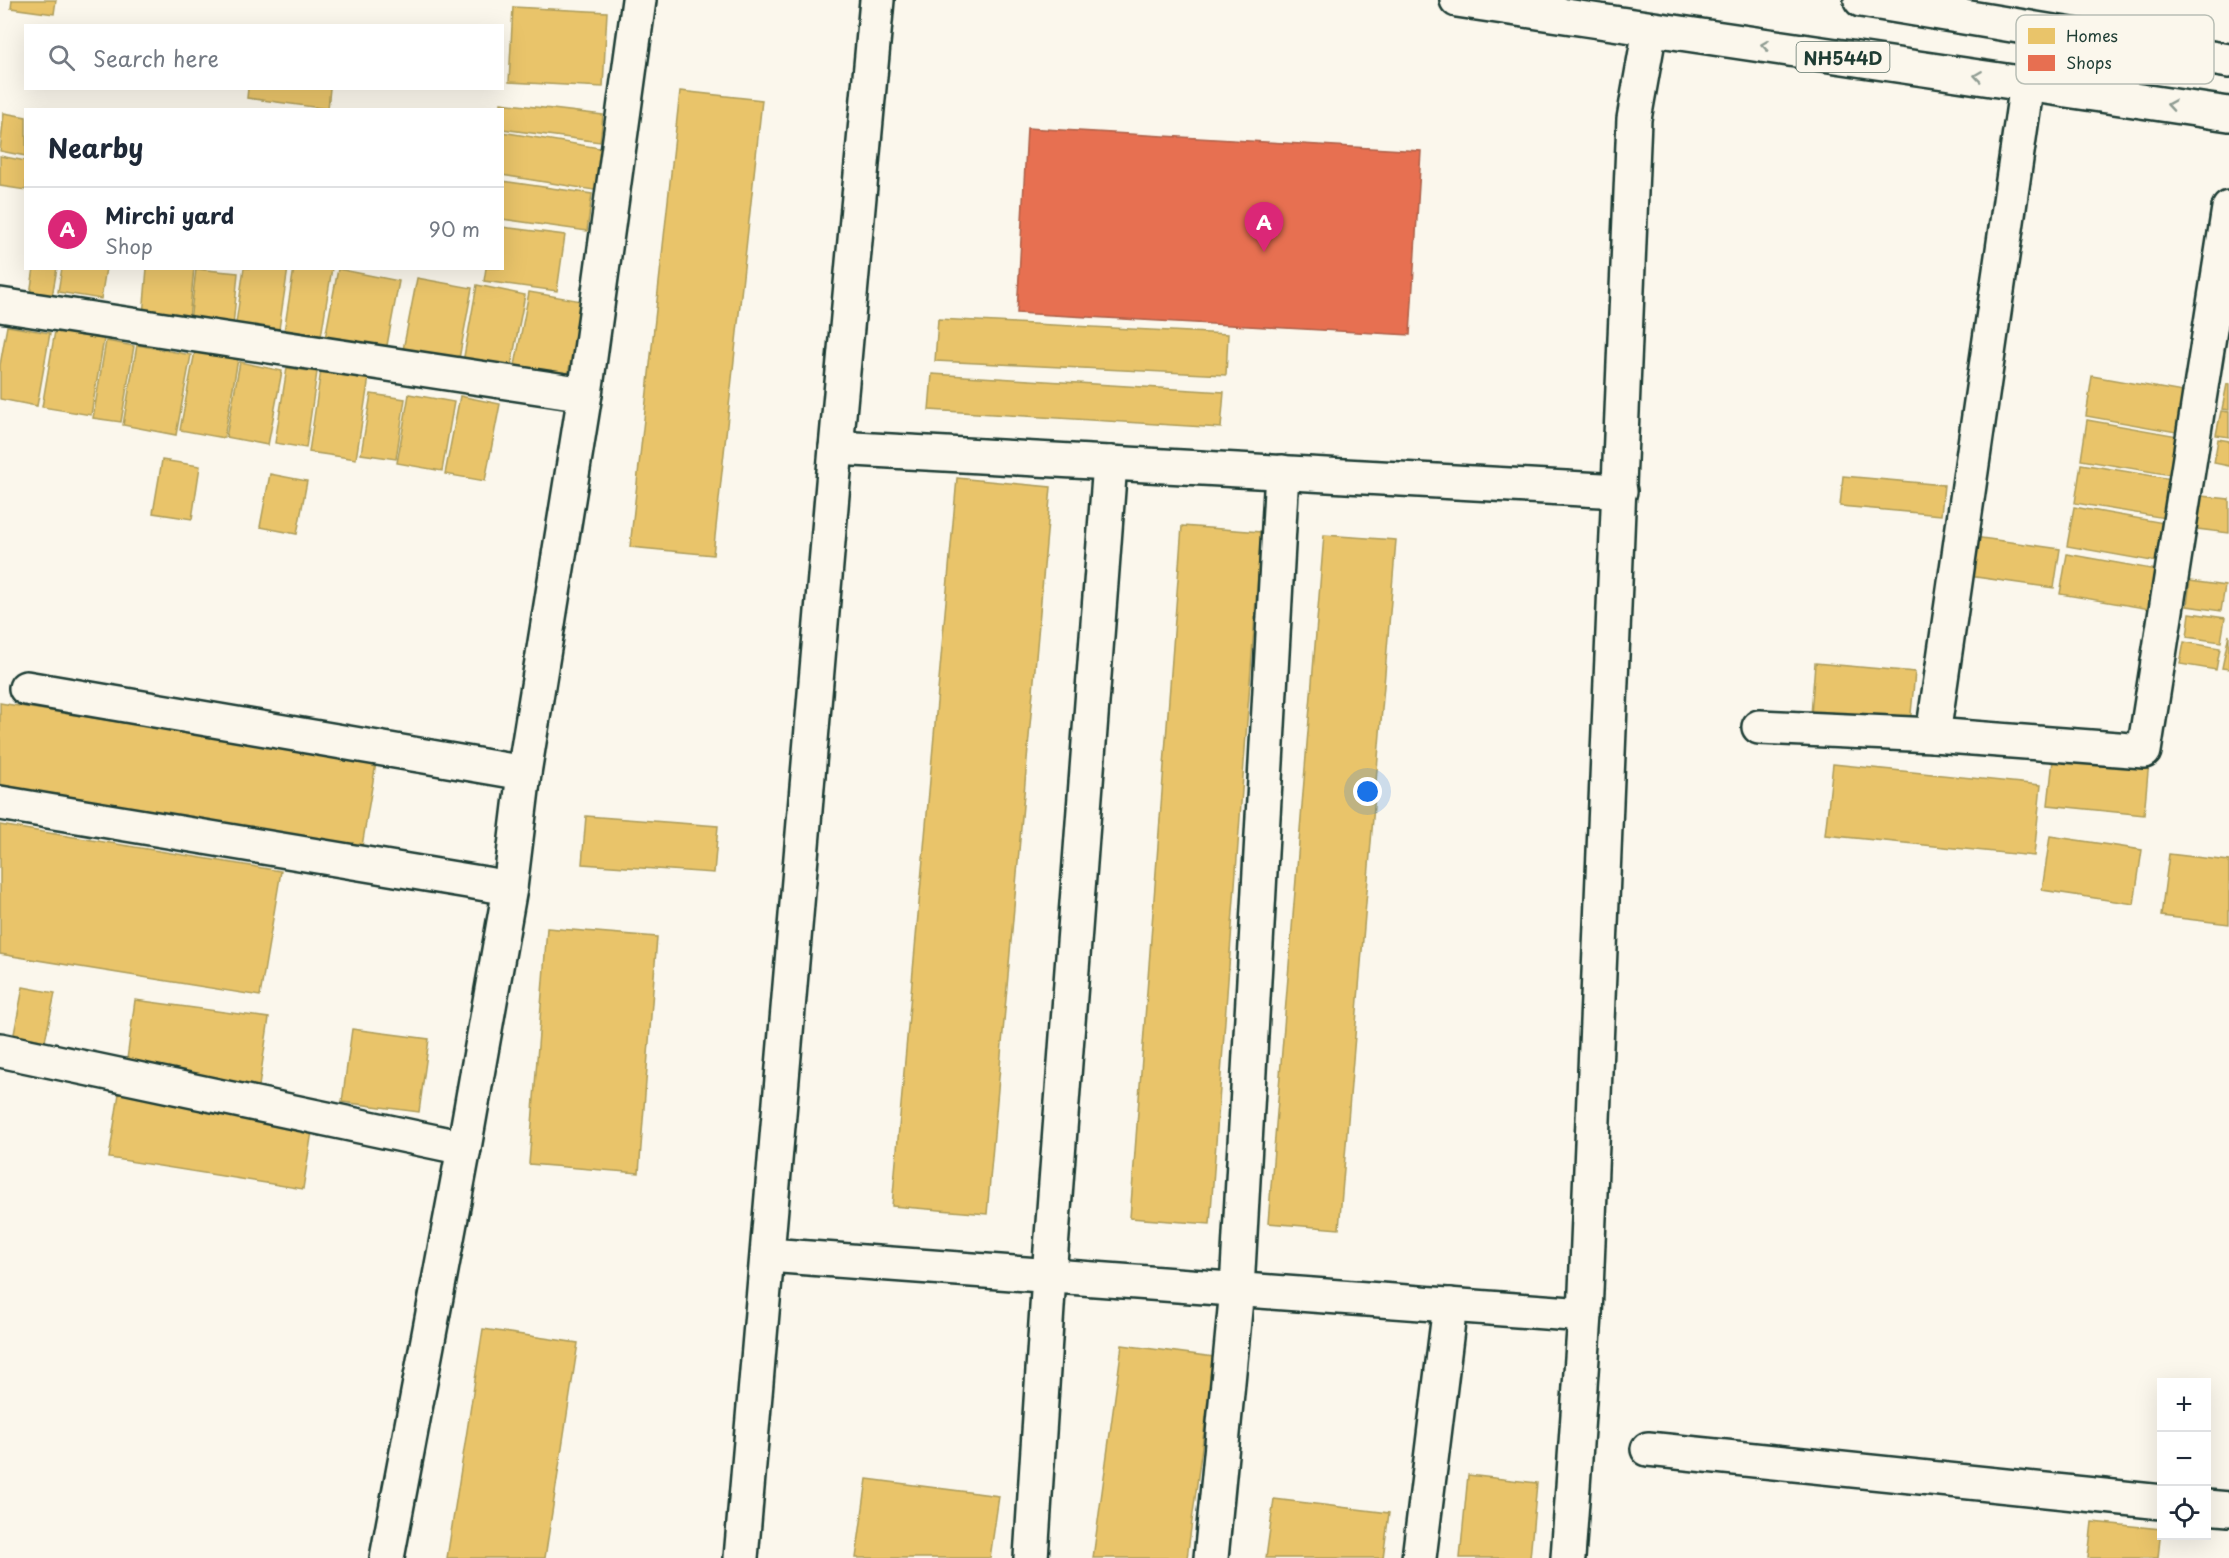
<!DOCTYPE html>
<html lang="en">
<head>
<meta charset="utf-8">
<style>
	:root { --surface:#fff; --page:#f2f2f3; --text:#1f2937; --muted:#747a83; --line:#e0e1e3; --accent:#db2777 }
	body { margin:0; font-family:"Playpen Sans",sans-serif; background:var(--page); color:var(--text) }
	.controls { position:absolute; right:18px; bottom:18px; display:grid; overflow:hidden; border-radius:0px; box-shadow:0 6px 24px #0002 }
	.controls button { width:54px; height:54px; display:grid; place-items:center; padding:0; border:0; border-bottom:2px solid var(--line); background:var(--surface); color:var(--text); font:30px sans-serif }
	.you { position:absolute; left:1368px; top:792px; width:21px; height:21px; margin:-15px; border:4px solid #fff; border-radius:50%; background:#1a73e8; box-shadow:0 0 0 9px #1a73e833 }
	.badge { display:grid; place-items:center; width:39px; height:39px; border-radius:50%; background:var(--accent); color:#fff; font-size:20px; font-weight:700 }
	.pin { position:absolute; translate:-50% -50px; filter:drop-shadow(0 2px 3px #0008) }
	.pin::after { content:''; position:absolute; top:32px; width:21px; height:18px; background:inherit; clip-path:polygon(0 0,100% 0,50% 100%) }
	.list { margin:0; padding:0; list-style:none }
	h2 { display:flex; justify-content:space-between; align-items:center; height:78px; margin:0; padding:0 24px; font-size:26px }
	h2 small { font-size:20px; font-weight:400; color:var(--muted) }
	.list li { display:grid; grid-template-columns:39px 1fr auto; gap:18px; align-items:center; box-sizing:border-box; height:84px; padding:0 24px; border-top:2px solid var(--line) }
	.list b { display:block; font-size:22px; white-space:nowrap }
	.list p { margin:0; font-size:20px; white-space:nowrap; color:var(--muted) }
	.list em { font-size:20px; font-style:normal; color:var(--muted) }
	.icon { flex:none; width:33px; height:33px; fill:none; stroke:currentColor; stroke-width:2; stroke-linecap:round; stroke-linejoin:round }
	.map { position:relative; flex:none; width:2229px; height:1558px; overflow:hidden }
	.search { position:absolute; background:var(--surface); box-shadow:0 6px 24px #0002; left:24px; top:24px; width:480px; height:66px; display:flex; align-items:center; gap:15px; box-sizing:border-box; padding:0 21px; border-radius:0px; color:var(--muted); font-size:22px }
	.panel { position:absolute; background:var(--surface); box-shadow:0 6px 24px #0002; left:24px; top:108px; width:480px; height:162px; border-radius:0px }
	.map>svg:first-child { display:block }
	.homes { fill:#e9c46a; stroke:#ac9c5a; stroke-width:1.5 }
	.shops { fill:#e76f51; stroke:#ab6048; stroke-width:1.5 }
	.lines { fill:none; stroke-linecap:round; stroke-linejoin:round }
	.minor-casing { stroke:#1f3d34; stroke-width:38 }
	.trunk-casing { stroke:#1f3d34; stroke-width:38 }
	.minor { stroke:#fbf7ec; stroke-width:33 }
	.trunk { stroke:#fbf7ec; stroke-width:33 }
	.oneway { stroke:#8d9a90 }
	.labels { text-anchor:middle; dominant-baseline:central; stroke-width:6; stroke-linejoin:round; paint-order:stroke }
	.shield { fill:#fbf7ec; stroke:#61756b; stroke-width:1.5 }
	.shield-label { font-size:18px; font-weight:bold; fill:#1f3d34 }
	.key { fill:#fbf7ec; stroke:#b9bfb5; stroke-width:1.5 }
	.key-label { font-size:16px; fill:#1f3d34 }
</style>
</head>
<body>
<div class="map">
<svg width="2229" height="1558" viewBox="0 0 2229 1558">
	<rect width="100%" height="100%" fill="#fbf7ec"/>
	<filter id="ink" filterUnits="userSpaceOnUse"><feTurbulence type="fractalNoise" baseFrequency=".0167" numOctaves="2"/><feDisplacementMap in="SourceGraphic" scale="12" xChannelSelector="R" yChannelSelector="G"/><feConvolveMatrix kernelMatrix="1 2 1 2 8 2 1 2 1" color-interpolation-filters="sRGB"/></filter>
	<g filter="url(#ink)">
		<g class="homes">
			<polygon points="12,0 56,0 54,14 11,8"/>
			<polygon points="513,7 607,12 603,87 509,82"/>
			<polygon points="248,88 330,88 328,109 247,98"/>
			<polygon points="680,91 762,100 713,555 630,547"/>
			<polygon points="501,103 603,115 600,142 502,129"/>
			<polygon points="4,113 26,117 26,156 0,151"/>
			<polygon points="502,132 606,149 600,191 502,175"/>
			<polygon points="0,156 26,161 26,190 0,186"/>
			<polygon points="502,181 592,194 587,231 502,219"/>
			<polygon points="502,227 565,235 557,291 484,281 486,268 502,268"/>
			<polygon points="34,268 57,268 52,297 30,294"/>
			<polygon points="62,268 106,268 101,299 58,292"/>
			<polygon points="147,268 194,268 189,319 143,316"/>
			<polygon points="244,268 288,268 278,336 235,330"/>
			<polygon points="294,268 332,268 320,343 283,338"/>
			<polygon points="196,269 238,273 233,327 190,322"/>
			<polygon points="338,269 399,281 385,356 324,344"/>
			<polygon points="417,278 472,288 459,359 403,350"/>
			<polygon points="477,285 525,295 510,371 463,362"/>
			<polygon points="529,292 582,301 566,385 513,376"/>
			<polygon points="938,319 1228,334 1226,375 935,361"/>
			<polygon points="7,326 50,333 37,406 0,399 0,365"/>
			<polygon points="55,331 104,339 91,415 42,407"/>
			<polygon points="106,341 134,346 121,422 93,418"/>
			<polygon points="137,345 191,355 176,435 123,425"/>
			<polygon points="195,351 238,359 224,438 180,430"/>
			<polygon points="240,362 282,371 268,445 226,437"/>
			<polygon points="287,368 317,372 306,448 275,443"/>
			<polygon points="321,370 369,377 356,459 309,452"/>
			<polygon points="932,374 1224,392 1221,428 929,410"/>
			<polygon points="2092,376 2183,392 2176,432 2086,416"/>
			<polygon points="2227,384 2229,384 2229,410 2222,409"/>
			<polygon points="371,394 405,399 396,459 361,454"/>
			<polygon points="409,394 454,402 442,471 397,463"/>
			<polygon points="460,396 500,404 485,481 445,474"/>
			<polygon points="2221,411 2229,412 2229,437 2216,435"/>
			<polygon points="2087,420 2178,436 2171,475 2081,460"/>
			<polygon points="2218,439 2229,441 2229,466 2214,463"/>
			<polygon points="162,460 200,466 192,519 153,513"/>
			<polygon points="2081,464 2172,479 2165,518 2075,503"/>
			<polygon points="270,474 307,481 297,534 260,527"/>
			<polygon points="1843,476 1944,485 1941,515 1840,506"/>
			<polygon points="957,478 1051,487 987,1214 892,1206"/>
			<polygon points="2201,496 2229,499 2229,533 2197,529"/>
			<polygon points="2074,507 2164,523 2157,562 2067,546"/>
			<polygon points="1182,526 1261,532 1210,1224 1130,1218"/>
			<polygon points="1324,535 1396,540 1339,1229 1268,1223"/>
			<polygon points="1974,537 2060,549 2054,588 1969,576"/>
			<polygon points="2067,554 2157,570 2150,609 2060,594"/>
			<polygon points="2190,581 2225,586 2221,611 2187,606"/>
			<polygon points="2190,613 2225,618 2221,642 2187,637"/>
			<polygon points="2229,634 2229,669 2222,668"/>
			<polygon points="2184,642 2220,648 2216,670 2180,664"/>
			<polygon points="1815,663 1915,672 1910,724 1811,715"/>
			<polygon points="0,703 376,763 362,846 0,789"/>
			<polygon points="2054,751 2149,761 2144,815 2048,805"/>
			<polygon points="1833,764 2041,785 2034,856 1825,835"/>
			<polygon points="586,816 718,826 714,873 582,864"/>
			<polygon points="0,825 281,871 260,996 0,954"/>
			<polygon points="2050,836 2142,850 2134,904 2042,890"/>
			<polygon points="2169,854 2229,861 2229,924 2161,916"/>
			<polygon points="547,928 657,937 639,1173 529,1164"/>
			<polygon points="23,987 55,993 45,1041 14,1034"/>
			<polygon points="135,1000 269,1018 258,1093 125,1074"/>
			<polygon points="352,1029 429,1039 419,1112 342,1102"/>
			<polygon points="120,1087 314,1118 303,1189 109,1158"/>
			<polygon points="483,1329 578,1343 545,1558 447,1558"/>
			<polygon points="1122,1345 1214,1357 1187,1558 1093,1558"/>
			<polygon points="1468,1475 1537,1483 1530,1558 1460,1558"/>
			<polygon points="867,1479 999,1496 990,1558 856,1558"/>
			<polygon points="1274,1499 1389,1513 1383,1558 1266,1558"/>
			<polygon points="2092,1522 2161,1529 2158,1558 2088,1558"/>
		</g>
		<polygon class="shops" points="1027,128 1421,151 1410,335 1017,313"/>
		<g class="lines">
			<defs>
				<g id="minor">
					<polyline points="0,305 585,394"/>
					<polyline points="836,448 1620,491"/>
					<polyline points="26,688 524,773"/>
					<polyline points="1759,727 1933,735 2144,751 2229,208"/>
					<polyline points="1933,735 2027,83"/>
					<polyline points="0,803 510,888"/>
					<polyline points="0,1050 464,1148"/>
					<polyline points="768,1255 1585,1315"/>
					<polyline points="1648,1449 2162,1502"/>
					<polyline points="2206,1507 2229,1509"/>
					<polyline points="387,1558 464,1148 510,888 524,773 585,394 639,0"/>
					<polyline points="741,1558 836,448 877,0"/>
					<polyline points="1031,1558 1049,1276 1110,463"/>
					<polyline points="1211,1558 1237,1289 1282,472"/>
					<polyline points="1419,1558 1450,1305"/>
					<polyline points="1568,1558 1585,1315 1634,119 1650,29"/>
				</g>
				<g id="trunk">
					<polyline points="1457,0 2229,114"/>
					<polyline points="1861,0 2229,61"/>
				</g>
			</defs>
			<use href="#minor" class="minor-casing"/>
			<use href="#trunk" class="trunk-casing"/>
			<use href="#minor" class="minor"/>
			<use href="#trunk" class="trunk"/>
		</g>
		<defs><path id="oneway-chevron" d="M-2-3.5L2.5 0L-2 3.5" fill="none" stroke-width="1.6" stroke-linecap="round" stroke-linejoin="round" transform="scale(1.5)"/></defs>
		<g class="oneway">
			<use href="#oneway-chevron" transform="translate(1765 45) rotate(-172)"/>
			<use href="#oneway-chevron" transform="translate(1978 76) rotate(-172)"/>
			<use href="#oneway-chevron" transform="translate(2171 105) rotate(-171)"/>
		</g>
	</g>
	<g class="labels">
		<rect class="shield" x="1796.5" y="42" width="93" height="30" rx="4.5"/>
		<g class="shield-label">
			<text x="1843" y="57">NH544D</text>
		</g>
	</g>
	<rect x="2016" y="15" width="198" height="69" rx="9" class="key"/>
	<rect x="2028" y="28" width="27" height="16" fill="#e9c46a"/>
	<rect x="2028" y="55" width="27" height="16" fill="#e76f51"/>
	<g class="key-label">
		<text x="2066" y="42">Homes</text>
		<text x="2066" y="69">Shops</text>
	</g>
</svg>
<div class="controls">
<button>+</button>
<button>−</button>
<button><svg class="icon" aria-label="locate" viewBox="0 0 24 24"><circle cx="12" cy="12" r="6"/><path d="M12 2v4M12 18v4M2 12h4M18 12h4"/></svg></button>
</div>
<div class="you"></div>
<div class="pin badge" style="left:1264px;top:252px">A</div>
<div class="search"><svg class="icon" aria-label="search" viewBox="0 0 24 24"><circle cx="10" cy="10" r="6"/><path d="M15 15l6 6"/></svg>Search here</div>
<section class="panel">
<h2>Nearby<small></small></h2>
<ul class="list">
<li><span class="badge">A</span><div><b>Mirchi yard</b><p>Shop</p></div><em>90 m</em></li>
</ul>
</section>
</div>
</body>
</html>
